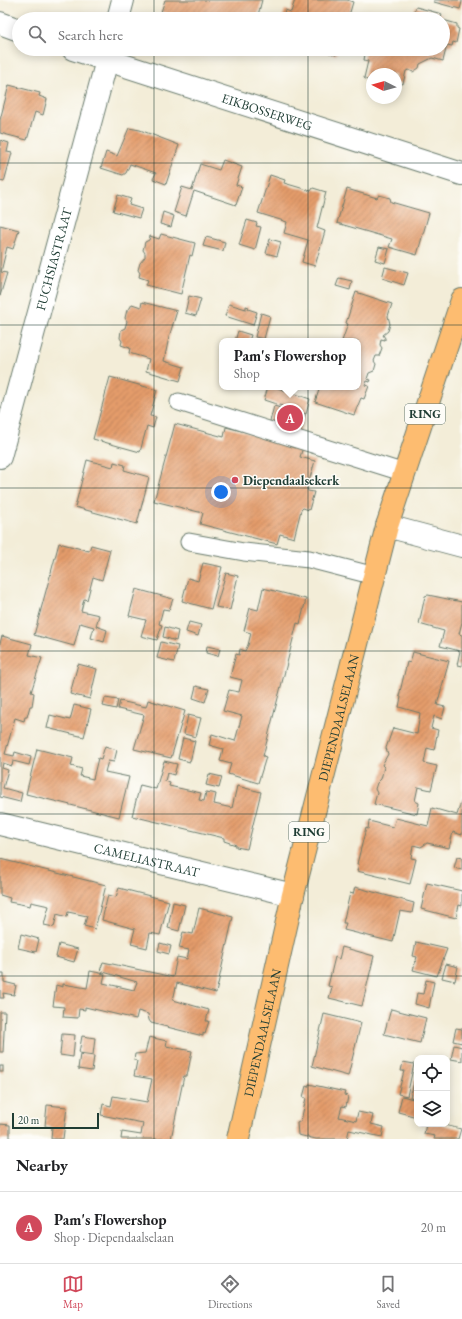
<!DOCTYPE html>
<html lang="en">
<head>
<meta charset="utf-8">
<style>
	:root { --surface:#fff; --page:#f6f6f6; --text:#202124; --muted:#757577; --line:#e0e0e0; --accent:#d1495b }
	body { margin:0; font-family:"EB Garamond",serif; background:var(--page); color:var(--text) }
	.controls { position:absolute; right:12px; bottom:12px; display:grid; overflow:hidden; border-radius:8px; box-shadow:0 2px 10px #0003 }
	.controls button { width:36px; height:36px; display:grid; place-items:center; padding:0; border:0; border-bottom:1px solid var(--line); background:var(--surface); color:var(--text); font:20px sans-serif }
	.compass { position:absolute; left:366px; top:68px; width:36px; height:36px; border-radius:50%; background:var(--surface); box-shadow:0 2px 10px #0003; rotate:276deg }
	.scale { position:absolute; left:12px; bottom:10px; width:87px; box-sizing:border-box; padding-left:4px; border:2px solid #1f3d34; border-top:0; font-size:11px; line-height:14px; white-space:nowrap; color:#1f3d34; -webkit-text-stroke:3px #fdfcf7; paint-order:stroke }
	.you { position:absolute; left:221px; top:492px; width:14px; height:14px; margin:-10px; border:3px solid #fff; border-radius:50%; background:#1a73e8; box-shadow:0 0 0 6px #1a73e833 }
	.badge { display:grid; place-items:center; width:26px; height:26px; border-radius:50%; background:var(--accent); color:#fff; font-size:13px; font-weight:700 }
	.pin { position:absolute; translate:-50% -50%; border:2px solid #fff; box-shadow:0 1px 4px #0006 }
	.popup { position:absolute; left:219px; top:338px; width:142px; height:52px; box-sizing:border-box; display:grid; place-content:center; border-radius:8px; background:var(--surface); filter:drop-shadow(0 1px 3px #0005); font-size:13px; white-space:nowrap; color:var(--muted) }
	.popup b { font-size:15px; color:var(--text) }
	.popup::after { content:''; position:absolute; left:50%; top:100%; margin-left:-8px; border:8px solid transparent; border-top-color:var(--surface) }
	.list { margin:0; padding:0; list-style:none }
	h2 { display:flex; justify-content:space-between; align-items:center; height:52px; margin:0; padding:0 16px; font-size:17px }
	h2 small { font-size:13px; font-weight:400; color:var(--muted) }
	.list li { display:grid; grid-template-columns:26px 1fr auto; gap:12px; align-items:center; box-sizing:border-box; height:72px; padding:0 16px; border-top:1px solid var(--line) }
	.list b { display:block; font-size:15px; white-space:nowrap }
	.list p { margin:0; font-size:13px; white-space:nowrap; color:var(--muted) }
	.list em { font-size:13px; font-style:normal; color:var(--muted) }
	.icon { flex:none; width:22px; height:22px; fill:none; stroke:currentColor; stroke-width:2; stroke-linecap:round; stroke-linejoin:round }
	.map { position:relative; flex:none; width:462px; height:1139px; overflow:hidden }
	.search { position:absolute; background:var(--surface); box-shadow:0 2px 10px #0003; left:12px; right:12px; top:12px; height:44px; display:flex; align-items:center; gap:10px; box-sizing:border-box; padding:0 14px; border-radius:22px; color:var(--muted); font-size:15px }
	.sheet { height:124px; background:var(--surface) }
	nav { display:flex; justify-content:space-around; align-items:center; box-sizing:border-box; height:56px; border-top:1px solid var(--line); background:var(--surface); font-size:11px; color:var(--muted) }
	nav a { display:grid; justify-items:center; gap:2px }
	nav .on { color:var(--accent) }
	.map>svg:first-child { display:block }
	.building { fill:url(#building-hatch) }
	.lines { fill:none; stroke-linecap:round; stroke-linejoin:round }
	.service-casing { stroke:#697b6d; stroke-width:19 }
	.minor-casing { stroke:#697b6d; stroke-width:24 }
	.primary-casing { stroke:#697b6d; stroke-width:24 }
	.service { stroke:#fff; stroke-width:17 }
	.minor { stroke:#fff; stroke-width:22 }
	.primary { stroke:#fdbc70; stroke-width:22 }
	.grid { fill:none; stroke:#1f3d34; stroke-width:1; stroke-opacity:0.55 }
	.poi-dot { fill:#d1495b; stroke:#fdfcf7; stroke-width:1.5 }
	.labels { text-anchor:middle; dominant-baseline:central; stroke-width:3; stroke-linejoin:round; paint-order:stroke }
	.shield { fill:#fdfcf7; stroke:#62766e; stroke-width:1 }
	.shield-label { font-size:12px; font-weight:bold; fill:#1f3d34 }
	.street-label { font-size:13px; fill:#1f3d34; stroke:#fdfcf7 }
	.poi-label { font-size:13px; font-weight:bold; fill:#1f3d34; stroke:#fdfcf7; text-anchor:start }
</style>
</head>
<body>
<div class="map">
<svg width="462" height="1139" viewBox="0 0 462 1139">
	<defs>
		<pattern id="building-hatch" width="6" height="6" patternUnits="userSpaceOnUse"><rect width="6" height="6" fill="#e49b6a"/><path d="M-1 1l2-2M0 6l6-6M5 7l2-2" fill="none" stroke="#b88058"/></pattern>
	</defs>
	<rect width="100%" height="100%" fill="#fdfcf7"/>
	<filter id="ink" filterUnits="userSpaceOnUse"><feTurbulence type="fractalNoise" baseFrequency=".025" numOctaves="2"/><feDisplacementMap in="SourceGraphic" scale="8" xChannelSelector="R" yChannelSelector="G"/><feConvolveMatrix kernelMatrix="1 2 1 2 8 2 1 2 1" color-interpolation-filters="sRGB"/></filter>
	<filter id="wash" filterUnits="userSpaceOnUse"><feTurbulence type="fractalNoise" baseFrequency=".012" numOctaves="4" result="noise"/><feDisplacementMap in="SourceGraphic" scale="16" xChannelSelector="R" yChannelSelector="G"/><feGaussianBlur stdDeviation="0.9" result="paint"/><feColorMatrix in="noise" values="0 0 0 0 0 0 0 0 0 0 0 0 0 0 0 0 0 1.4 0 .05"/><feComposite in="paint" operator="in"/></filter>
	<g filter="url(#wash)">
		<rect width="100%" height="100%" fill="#f3edd8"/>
		<g id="blocks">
			<g class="building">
				<polygon points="165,0 262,0 257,19 185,19 161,12"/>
				<polygon points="295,0 347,0 353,2 348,19 282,19 285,10 291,12"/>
				<polygon points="434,0 462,0 462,2 460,9 434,2"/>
				<polygon points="416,7 442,14 441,19 407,19 406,15 415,10"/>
				<polygon points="443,20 457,24 457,28 459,29 456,43 453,42 452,46 447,45 443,61 432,58 420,64 419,68 413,72 409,70 406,71 403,84 396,82 396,74 372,74 372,83 364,78 368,61 364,60 366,49 443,49"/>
				<polygon points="318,49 338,49 336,55"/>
				<polygon points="9,85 40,93 39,96 47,99 43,115 35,112 27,140 0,133 0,120"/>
				<polygon points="129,128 140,130 179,145 166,184 153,179 156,173 130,164 126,173 123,175 101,168 106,152 117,156"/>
				<polygon points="0,140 9,143 7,152 12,153 4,182 0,181"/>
				<polygon points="223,160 242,167 236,185 242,187 236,205 194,191 186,216 174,212 182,187 192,190 200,164 219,170"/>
				<polygon points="270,175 285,180 284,183 311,191 313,188 326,192 317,228 325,231 315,266 302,262 308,240 284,233 287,222 258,213"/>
				<polygon points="347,189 377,198 379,195 390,198 391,202 429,213 417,255 389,247 392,239 337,223"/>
				<polygon points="118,195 131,199 129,205 142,209 139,218 113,211"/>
				<polygon points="163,212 174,216 171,227 160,224"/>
				<polygon points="247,220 257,223 256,226 261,227 255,250 239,245"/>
				<polygon points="0,225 19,230 13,249 7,247 1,272 7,273 0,296"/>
				<polygon points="161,234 195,243 192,256 190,255 181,294 146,285 148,280 139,277 140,273 138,270 140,263 145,257 145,253 143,250 145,242 149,240 150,236 159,239"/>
				<polygon points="206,237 225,242 223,251 203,246"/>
				<polygon points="270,239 281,242 277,256 266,253"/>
				<polygon points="379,247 389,249 385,263 375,260"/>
				<polygon points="385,267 408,273 404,285 382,278"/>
				<polygon points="339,278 352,281 350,290 336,286"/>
				<polygon points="356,292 392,304 388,316 390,324 388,331 383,335 385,338 385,340 381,339 380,345 382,348 379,356 376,356 374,361 376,364 374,371 369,373 367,379 371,380 370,382 367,381 365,385 369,386 364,399 361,398 354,415 315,402 320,387 358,387 358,341 342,341 348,324 346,323"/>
				<polygon points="189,296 201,299 196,316 185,313"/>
				<polygon points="142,302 177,311 169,337 164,361 184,367 180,381 146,371 149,359 129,353 130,348 121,345 122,341 120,338 121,330 125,328 127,321 125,318 127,310 130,308 132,304 141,307"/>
				<polygon points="229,304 246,309 246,306 249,307 248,309 257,312 253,325 225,316"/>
				<polygon points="261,313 270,316 264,339 255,337"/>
				<polygon points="238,331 251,335 249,341 235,341"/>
				<polygon points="110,377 157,390 150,416 156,417 153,428 147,426 140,452 93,439"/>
				<polygon points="268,387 275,387 310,399 306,414 264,400"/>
				<polygon points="274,406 305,415 298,433 269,425"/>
				<polygon points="175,424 224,437 226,427 303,447 300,457 315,461 307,488 308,491 314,492 309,510 303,508 301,510 294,538 280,534 277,544 200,524 203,513 154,501"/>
				<polygon points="87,460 113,467 114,462 125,465 124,470 149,477 137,524 75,507"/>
				<polygon points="59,543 89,551 91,545 110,550 102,580 93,577 87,600 84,599 81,611 99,615 96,626 107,630 104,642 91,638 94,627 80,623 74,646 34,635"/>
				<polygon points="203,563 222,567 211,609 182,601 188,578 198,581"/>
				<polygon points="226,573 238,576 230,610 216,607"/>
				<polygon points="263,588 306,599 300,624 297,623 286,667 263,756 266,757 258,783 228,774 231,764 220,761 223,749 209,745 212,734 235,741 242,716 223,711 229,690 239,692 242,680 230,677 236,654 239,655 240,649 245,651 248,645 251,633 244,631 250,608 258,610"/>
				<polygon points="136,589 173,599 169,610 163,609 159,624 162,625 157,640 141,636 146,620 129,616"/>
				<polygon points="428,595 462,602 462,622 459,634 462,635 462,666 457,665 460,651 440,646 444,631 419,624 425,596"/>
				<polygon points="189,622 201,625 198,636 186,632"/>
				<polygon points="165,627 178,631 176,641 163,637"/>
				<polygon points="2,636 32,644 29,655 42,658 31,692 34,693 32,706 30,706 27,717 25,717 24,721 15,718 5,754 14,756 15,752 31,757 29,765 13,761 12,766 3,763 2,768 8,770 3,788 22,793 20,802 0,797 0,643"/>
				<polygon points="161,642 178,646 174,662 157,658"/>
				<polygon points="207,646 220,649 218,656 206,653"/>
				<polygon points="413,652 449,661 437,705 445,707 442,719 434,716 431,728 438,730 434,750 427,748 424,763 437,766 431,790 418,787 415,801 419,803 417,814 374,804 377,793 375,789 377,783 381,779 384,767 382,765 388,754 386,748 393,728 417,734 420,713 399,707 401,697 399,696 407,662 410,663"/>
				<polygon points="78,664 97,669 90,699 70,694"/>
				<polygon points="196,686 209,689 205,702 193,698"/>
				<polygon points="105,698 118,700 116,709 103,706"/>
				<polygon points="148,700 185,711 171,758 134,749 144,715 118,709 120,701 146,707"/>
				<polygon points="74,705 91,709 84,737 47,728 50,715 70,720"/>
				<polygon points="188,715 201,718 196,737 184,734"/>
				<polygon points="183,738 195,741 190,762 178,759"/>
				<polygon points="105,746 117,750 114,762 108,761 105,772 129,777 119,817 26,794 37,749 73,758 71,766 82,769 80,776 93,779 98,758 101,759"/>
				<polygon points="164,761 177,764 174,775 167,773 165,781 170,783 169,786 201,793 199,800 204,801 206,792 212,793 216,794 214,804 232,808 237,786 261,792 247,849 236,847 236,845 224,841 224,838 132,816 140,785 156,789"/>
				<polygon points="209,774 222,777 219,788 206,785"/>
				<polygon points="462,799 462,835 453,832 449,848 427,843 421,847 413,845 411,858 416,859 410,884 357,871 359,864 357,864 366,828 368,829 369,821 393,827 396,818 428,826 432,808 457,815"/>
				<polygon points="457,857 462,858 462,870 454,868"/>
				<polygon points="0,859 106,885 95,929 84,926 87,916 68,912 67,917 57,914 54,927 44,925 49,906 31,902 30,906 20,904 9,902 10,898 0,895"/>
				<polygon points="427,883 462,891 462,906 459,905 456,918 421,909"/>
				<polygon points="355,887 414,903 412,913 400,911 393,942 344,930 346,923 343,923 350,893 353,894"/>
				<polygon points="119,888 169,901 160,935 150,933 147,948 131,944 135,929 102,920 108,895 116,897"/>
				<polygon points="173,902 185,905 179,931 168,928"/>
				<polygon points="199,908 233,917 216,993 177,983 173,1000 209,1010 206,1021 209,1021 205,1034 203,1033 203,1036 151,1023 149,1020 148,1014 138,1011 136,1019 85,1007 85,1010 79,1009 78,1018 63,1017 64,1007 53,1006 56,985 63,987 63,984 87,988 90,971 105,974 103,983 134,990 137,982 100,971 103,962 173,977 177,957 187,959 189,950 179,948 183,932 193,934"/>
				<polygon points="21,934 39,939 36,952 18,948"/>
				<polygon points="416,942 447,949 437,976 413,970 417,957 413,956"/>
				<polygon points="160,943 171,946 169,954 158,951"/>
				<polygon points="59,944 78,949 74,962 56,957"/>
				<polygon points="342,947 374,956 362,1006 329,998 332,987 328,986 335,957 339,959"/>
				<polygon points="446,964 458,967 455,981 442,978"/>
				<polygon points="0,973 4,973 4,982 16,985 14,995 3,993 4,998 0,998"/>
				<polygon points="426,980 434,982 429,1008 415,1004 417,993 423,994"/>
				<polygon points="391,1009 426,1018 420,1043 384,1034"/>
				<polygon points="0,1012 5,1012 3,1052 0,1052"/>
				<polygon points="324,1014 361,1023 348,1076 312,1066"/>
				<polygon points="456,1028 462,1029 462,1043 453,1041"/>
				<polygon points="62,1034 75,1035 73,1057 60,1055"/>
				<polygon points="82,1036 95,1038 93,1055 79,1053"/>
				<polygon points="149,1037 167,1041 166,1046 192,1051 187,1076 184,1076 171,1139 121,1139 122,1132 141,1135 143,1123 101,1115 103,1104 111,1106 113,1096 147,1102 152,1079 134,1076 137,1061 134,1060 135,1054 145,1053"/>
				<polygon points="454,1045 462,1047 462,1061 451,1059"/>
				<polygon points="80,1054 94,1056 92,1071 78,1069"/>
				<polygon points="403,1062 414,1064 407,1096 398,1094 404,1071 401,1071"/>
				<rect x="0" y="1066" width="3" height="6"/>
				<polygon points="415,1079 417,1080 417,1099 410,1097"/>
				<polygon points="309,1084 345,1092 344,1095 348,1096 346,1107 342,1106 339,1117 356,1121 358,1112 373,1115 371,1124 384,1127 382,1137 349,1130 347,1139 316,1139 298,1135 297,1123 301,1121 306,1098 303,1097 306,1086 308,1087"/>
				<polygon points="402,1096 417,1100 417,1117 398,1112"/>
				<polygon points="47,1105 67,1107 63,1139 51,1139 52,1127 45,1126"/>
				<polygon points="0,1124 10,1125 10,1139 0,1139"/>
				<polygon points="426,1124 440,1124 461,1129 458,1139 434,1139 435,1136 424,1134"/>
			</g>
		</g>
	</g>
	<g filter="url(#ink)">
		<use href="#blocks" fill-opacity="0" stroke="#697b6d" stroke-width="1"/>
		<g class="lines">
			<defs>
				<g id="service">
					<polyline points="179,402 405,473"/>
					<polyline points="189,542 244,552 309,559 375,576"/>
				</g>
				<g id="minor">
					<polyline points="118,19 123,0"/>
					<polyline points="0,23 19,30"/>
					<path id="s1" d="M73,49L462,174"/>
					<path id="s2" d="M0,457L110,49"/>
					<polyline points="387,526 462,546"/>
					<path id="s3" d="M0,824L293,895"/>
				</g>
				<g id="primary">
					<path id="s4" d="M238,1139L293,895L387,526L462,300"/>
				</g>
			</defs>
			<use href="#service" class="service-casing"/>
			<use href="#minor" class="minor-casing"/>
			<use href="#primary" class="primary-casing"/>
			<use href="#service" class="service"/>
			<use href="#minor" class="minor"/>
			<use href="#primary" class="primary"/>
		</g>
	</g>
	<path class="grid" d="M154,0V19M308,0V19M154,49V1139M308,49V1139M0,163H462M0,325H462M0,488H462M0,651H462M0,814H462M0,976H462"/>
	<circle class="poi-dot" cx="235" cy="480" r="4"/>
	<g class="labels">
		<g class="shield">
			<rect x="405" y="404" width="40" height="20" rx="3"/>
			<rect x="289" y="822" width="40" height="20" rx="3"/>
		</g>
		<g class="shield-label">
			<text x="425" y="414">RING</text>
			<text x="309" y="832">RING</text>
		</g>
		<g class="street-label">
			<text stroke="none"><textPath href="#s1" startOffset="204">EIKBOSSERWEG</textPath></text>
			<text stroke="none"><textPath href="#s2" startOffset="205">FUCHSIASTRAAT</textPath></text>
			<text stroke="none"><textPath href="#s4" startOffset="433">DIEPENDAALSELAAN</textPath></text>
			<text stroke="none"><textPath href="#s3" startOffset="151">CAMELIASTRAAT</textPath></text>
			<text stroke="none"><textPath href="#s4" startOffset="109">DIEPENDAALSELAAN</textPath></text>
		</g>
		<g class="poi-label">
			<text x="243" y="480">Diependaalsekerk</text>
		</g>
	</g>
</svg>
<div class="controls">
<button><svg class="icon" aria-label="locate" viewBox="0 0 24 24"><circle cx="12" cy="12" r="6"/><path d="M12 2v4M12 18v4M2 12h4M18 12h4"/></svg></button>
<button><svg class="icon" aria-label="layers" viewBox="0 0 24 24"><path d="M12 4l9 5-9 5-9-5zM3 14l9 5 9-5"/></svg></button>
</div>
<svg class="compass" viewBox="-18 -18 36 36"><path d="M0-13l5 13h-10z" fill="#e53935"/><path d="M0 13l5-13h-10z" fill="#757577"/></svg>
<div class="scale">20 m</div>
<div class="you"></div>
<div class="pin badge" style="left:290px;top:418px">A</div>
<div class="popup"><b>Pam's Flowershop</b>Shop</div>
<div class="search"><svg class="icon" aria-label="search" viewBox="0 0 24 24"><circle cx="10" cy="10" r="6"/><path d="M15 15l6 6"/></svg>Search here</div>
</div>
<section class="sheet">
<h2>Nearby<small></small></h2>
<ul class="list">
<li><span class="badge">A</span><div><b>Pam's Flowershop</b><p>Shop · Diependaalselaan</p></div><em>20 m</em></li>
</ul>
</section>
<nav>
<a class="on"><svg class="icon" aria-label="map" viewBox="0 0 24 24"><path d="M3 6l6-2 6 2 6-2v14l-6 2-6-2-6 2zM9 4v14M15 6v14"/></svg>Map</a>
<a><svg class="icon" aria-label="directions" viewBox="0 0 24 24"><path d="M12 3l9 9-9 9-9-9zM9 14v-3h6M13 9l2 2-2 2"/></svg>Directions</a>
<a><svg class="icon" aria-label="saved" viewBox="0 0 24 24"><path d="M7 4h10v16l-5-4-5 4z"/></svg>Saved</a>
</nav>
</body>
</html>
